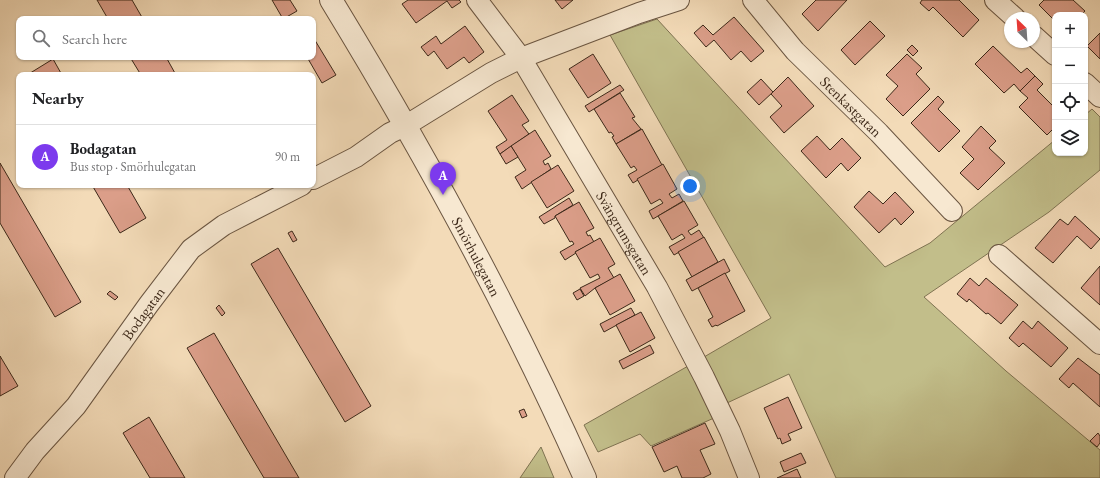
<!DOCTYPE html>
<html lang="en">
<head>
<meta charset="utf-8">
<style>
	:root { --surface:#fff; --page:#f6f6f6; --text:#202124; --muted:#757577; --line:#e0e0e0; --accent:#7c3aed }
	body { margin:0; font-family:"EB Garamond",serif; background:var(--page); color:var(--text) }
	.controls { position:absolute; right:12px; top:12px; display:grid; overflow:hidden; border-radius:8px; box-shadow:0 1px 3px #0004 }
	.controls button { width:36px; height:36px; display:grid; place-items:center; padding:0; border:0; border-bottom:1px solid var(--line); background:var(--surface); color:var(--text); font:20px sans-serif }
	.compass { position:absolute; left:1004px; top:12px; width:36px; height:36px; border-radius:50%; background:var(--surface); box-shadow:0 1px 3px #0004; rotate:335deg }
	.you { position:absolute; left:690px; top:186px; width:14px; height:14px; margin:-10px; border:3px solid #fff; border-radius:50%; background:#1a73e8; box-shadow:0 0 0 6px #1a73e833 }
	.badge { display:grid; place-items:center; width:26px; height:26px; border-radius:50%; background:var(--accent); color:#fff; font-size:13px; font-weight:700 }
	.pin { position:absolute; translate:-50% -33px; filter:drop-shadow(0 1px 2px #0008) }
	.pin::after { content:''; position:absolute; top:21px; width:14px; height:12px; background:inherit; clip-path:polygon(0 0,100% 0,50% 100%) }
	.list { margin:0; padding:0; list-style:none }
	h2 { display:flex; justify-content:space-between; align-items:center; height:52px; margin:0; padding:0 16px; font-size:17px }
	h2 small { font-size:13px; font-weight:400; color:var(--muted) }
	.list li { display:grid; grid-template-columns:26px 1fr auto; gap:12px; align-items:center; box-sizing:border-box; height:64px; padding:0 16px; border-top:1px solid var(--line) }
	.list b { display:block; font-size:15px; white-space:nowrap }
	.list p { margin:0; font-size:13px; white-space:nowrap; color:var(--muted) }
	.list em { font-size:13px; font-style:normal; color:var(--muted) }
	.icon { flex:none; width:22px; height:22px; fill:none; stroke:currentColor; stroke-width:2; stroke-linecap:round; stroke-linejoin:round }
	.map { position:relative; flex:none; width:1100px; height:478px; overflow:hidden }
	.search { position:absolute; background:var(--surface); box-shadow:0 1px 3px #0004; left:16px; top:16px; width:300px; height:44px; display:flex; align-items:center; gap:10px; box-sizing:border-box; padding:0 14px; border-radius:8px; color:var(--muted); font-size:15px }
	.panel { position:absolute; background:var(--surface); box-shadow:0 1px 3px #0004; left:16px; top:72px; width:300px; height:116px; border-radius:8px }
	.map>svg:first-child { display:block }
	.green { fill:#c2be8a; stroke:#7f7352 }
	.building { fill:#db9e89; stroke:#3c2819 }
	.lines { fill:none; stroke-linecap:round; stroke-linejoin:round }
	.minor-casing { stroke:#6a5541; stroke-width:22 }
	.tertiary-casing { stroke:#6a5541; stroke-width:24 }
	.minor { stroke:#f7e8d1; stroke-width:20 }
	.tertiary { stroke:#f7e8d1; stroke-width:22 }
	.labels { text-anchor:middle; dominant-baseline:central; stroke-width:3; stroke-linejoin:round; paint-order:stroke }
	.street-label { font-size:15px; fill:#3c2819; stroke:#f7e8d1 }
</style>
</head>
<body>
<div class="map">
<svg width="1100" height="478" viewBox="0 0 1100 478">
	<rect width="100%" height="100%" fill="#f3dbb8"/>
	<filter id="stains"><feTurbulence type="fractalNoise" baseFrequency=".005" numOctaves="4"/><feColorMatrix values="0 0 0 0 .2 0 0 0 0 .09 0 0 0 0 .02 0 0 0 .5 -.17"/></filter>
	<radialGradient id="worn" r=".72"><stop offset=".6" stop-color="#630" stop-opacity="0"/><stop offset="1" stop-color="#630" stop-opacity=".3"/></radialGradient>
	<g class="green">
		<polygon points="657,19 885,267 930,243 1055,140 1055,153 1085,153 1085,115 1092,109 1100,117 1100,170 1049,212 924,297 1006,371 1100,450 1100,478 836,478 789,374 727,403 723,414 651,446 640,434 598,452 584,425 704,357 771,318 610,35"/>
		<polygon points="541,447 554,478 520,478"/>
	</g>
	<g class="building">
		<polygon points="97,0 132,0 143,19 108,19"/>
		<polygon points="272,0 290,0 297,11 283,19"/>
		<polygon points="408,0 459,0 461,2 452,8 447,1 416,23 402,4"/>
		<polygon points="555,0 573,0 562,9"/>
		<polygon points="816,0 847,0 818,31 802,14"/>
		<polygon points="922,0 959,0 979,20 963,37 933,7 929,11 920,3"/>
		<polygon points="1044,0 1073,0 1085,11 1081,15 1055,15 1055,21 1039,5"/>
		<polygon points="734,17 764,51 751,62 741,51 731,60 714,40 706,47 694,33 703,25 713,35"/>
		<polygon points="870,21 885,36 855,65 841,50"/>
		<polygon points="465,26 484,52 469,63 464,57 447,69 434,51 428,56 421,47 436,36 441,44"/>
		<polygon points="1100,33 1100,59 1087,46"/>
		<polygon points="313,37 336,75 322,83 307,57 313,57"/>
		<polygon points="912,45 918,51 913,56 907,50"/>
		<polygon points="993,46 1021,73 1027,68 1035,76 1020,91 1014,84 1004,93 975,64"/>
		<polygon points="593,54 611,83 588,98 569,69"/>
		<polygon points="907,54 922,68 916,74 930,89 903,116 886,99 898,86 886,75"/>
		<polygon points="130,57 166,57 176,75 141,75"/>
		<polygon points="53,59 62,75 27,75"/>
		<polygon points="1035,76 1043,84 1037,90 1055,108 1055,127 1047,135 1019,107 1028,98 1020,91"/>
		<polygon points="788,77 814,106 784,133 770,117 782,106 771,94"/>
		<polygon points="761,79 773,92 759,105 747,92"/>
		<polygon points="620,85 624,90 589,112 585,106"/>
		<polygon points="620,93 635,117 632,118 641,129 616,144 612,137 614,136 611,132 609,133 594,109"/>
		<polygon points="512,95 529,121 522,125 529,134 500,154 496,147 507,140 488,111"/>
		<polygon points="938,96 944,102 938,109 960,131 939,152 911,123"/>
		<polygon points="981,126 996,141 989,148 1005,163 978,190 960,173 974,159 962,147"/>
		<polygon points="642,129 662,165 633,183 628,175 637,170 634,166 631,168 616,144"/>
		<polygon points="535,130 551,156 543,161 545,165 548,163 551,169 522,189 515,177 526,170 511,146"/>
		<polygon points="817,136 830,150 842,138 861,158 848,171 841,163 826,178 801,151"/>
		<polygon points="511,146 518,157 506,164 500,154"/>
		<polygon points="0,163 81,302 55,317 0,223"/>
		<polygon points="663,164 677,189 669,194 672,198 679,194 683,201 653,219 649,211 663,203 660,199 651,204 637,179"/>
		<polygon points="558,165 574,191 547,208 531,182"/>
		<polygon points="92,185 127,185 146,218 120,233"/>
		<polygon points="869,191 883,204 895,192 914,212 901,225 895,218 879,233 854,207"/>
		<polygon points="569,198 573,205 555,216 555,218 544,224 539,217"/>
		<polygon points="684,201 698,225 688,231 691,235 699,230 704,238 674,255 669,247 685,238 682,234 672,240 658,216"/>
		<polygon points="579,202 594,228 586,232 588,236 590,235 594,242 575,252 576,253 565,260 560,252 574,244 572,241 570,242 555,216"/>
		<polygon points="1075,216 1100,239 1091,249 1077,236 1053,263 1035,248 1060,219 1068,225"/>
		<polygon points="292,231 297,240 293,242 288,233"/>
		<polygon points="704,237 718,262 692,277 678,252"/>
		<polygon points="600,238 615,264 608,268 614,278 595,288 585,296 580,288 600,278 598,274 590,278 575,252"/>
		<polygon points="278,248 371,406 345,422 251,264"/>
		<polygon points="724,259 730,271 692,291 686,280"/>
		<polygon points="1100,266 1100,305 1081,288"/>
		<polygon points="725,273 745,311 717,326 716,325 712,327 708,320 713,317 698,288"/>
		<polygon points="620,274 635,301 610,315 595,288"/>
		<polygon points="970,278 979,286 986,278 1018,305 1001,324 988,313 986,314 969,299 967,302 957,294"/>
		<polygon points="580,289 584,296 577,300 573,293"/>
		<polygon points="110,291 118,297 115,300 107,294"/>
		<polygon points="219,305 225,313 222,316 216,308"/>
		<polygon points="631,308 635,315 604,332 600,324"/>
		<polygon points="641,312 655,338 630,352 616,325"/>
		<polygon points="1023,321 1032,329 1038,321 1068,348 1051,367 1023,343 1019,347 1009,338"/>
		<polygon points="214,333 299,478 264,478 187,348"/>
		<polygon points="650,345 654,353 623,369 619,361"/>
		<polygon points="0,356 18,386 0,396"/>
		<polygon points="1078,358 1100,375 1100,407 1073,383 1069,388 1059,379"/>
		<polygon points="788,397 802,428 788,434 791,440 782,444 780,438 778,439 764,408"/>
		<polygon points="524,409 527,416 522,418 519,411"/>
		<polygon points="149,417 185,478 150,478 123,433"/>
		<polygon points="705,423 715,444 700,450 711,474 703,478 682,478 677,466 664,472 652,447"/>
		<polygon points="1098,433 1100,436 1100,443 1097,447 1090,441"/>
		<polygon points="801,453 806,463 784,472 780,462"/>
		<polygon points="797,469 801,478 777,478"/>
	</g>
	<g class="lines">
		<defs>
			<g id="minor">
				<path id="s1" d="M477,0L521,58L657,287L704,377L730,431L749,478"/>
				<path id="s2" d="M753,0L795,51L879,133L952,211"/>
				<polyline points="995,0 1015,18"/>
				<polyline points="1034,36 1055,55"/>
				<polyline points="1085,83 1100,97"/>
				<polyline points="313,179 356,157 390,133 405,126 491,73 521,58 639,13 679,0"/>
				<polyline points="999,255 1100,344"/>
				<path id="s3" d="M15,478L35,451L76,406L149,304L191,249L224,225L302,185"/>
			</g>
			<g id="tertiary">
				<path id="s4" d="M331,0C425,154 512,313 585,478"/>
			</g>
		</defs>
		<use href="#minor" class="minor-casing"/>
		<use href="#tertiary" class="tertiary-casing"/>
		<use href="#minor" class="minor"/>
		<use href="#tertiary" class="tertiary"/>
	</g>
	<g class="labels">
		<g class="street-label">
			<text stroke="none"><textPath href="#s2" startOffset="145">Stenkastgatan</textPath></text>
			<text stroke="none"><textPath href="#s1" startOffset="276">Svängrumsgatan</textPath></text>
			<text stroke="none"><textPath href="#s4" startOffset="295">Smörhulegatan</textPath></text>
			<text stroke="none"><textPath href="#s3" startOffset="209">Bodagatan</textPath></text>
		</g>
	</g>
	<rect width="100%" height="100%" filter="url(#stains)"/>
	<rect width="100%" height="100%" fill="url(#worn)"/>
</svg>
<div class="controls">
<button>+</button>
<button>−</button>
<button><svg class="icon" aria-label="locate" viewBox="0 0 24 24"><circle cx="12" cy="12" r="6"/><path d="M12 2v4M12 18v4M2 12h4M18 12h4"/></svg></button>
<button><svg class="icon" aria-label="layers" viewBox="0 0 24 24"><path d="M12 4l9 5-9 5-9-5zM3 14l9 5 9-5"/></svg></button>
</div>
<svg class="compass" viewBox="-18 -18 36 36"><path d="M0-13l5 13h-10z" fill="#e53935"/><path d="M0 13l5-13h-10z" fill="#757577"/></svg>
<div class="you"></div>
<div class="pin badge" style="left:443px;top:195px">A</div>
<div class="search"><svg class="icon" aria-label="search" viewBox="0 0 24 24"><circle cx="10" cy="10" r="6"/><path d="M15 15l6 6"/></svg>Search here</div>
<section class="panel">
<h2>Nearby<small></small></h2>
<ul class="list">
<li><span class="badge">A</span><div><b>Bodagatan</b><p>Bus stop · Smörhulegatan</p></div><em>90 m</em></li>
</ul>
</section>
</div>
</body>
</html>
